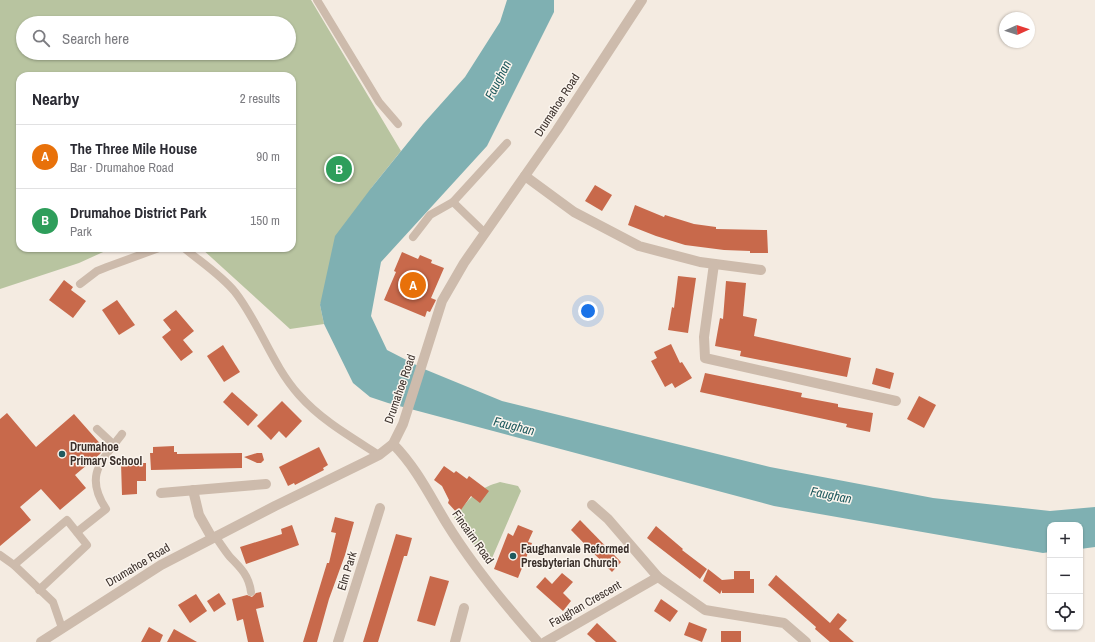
<!DOCTYPE html>
<html lang="en">
<head>
<meta charset="utf-8">
<style>
	:root { --surface:#fff; --page:#f2f2f3; --text:#2b2b33; --muted:#7c7c81; --line:#e1e1e2; --accent:#1f5a5e }
	body { margin:0; font-family:"Archivo Narrow",sans-serif; background:var(--page); color:var(--text) }
	.controls { position:absolute; right:12px; bottom:12px; display:grid; overflow:hidden; border-radius:8px; box-shadow:0 1px 3px #0004 }
	.controls button { width:36px; height:36px; display:grid; place-items:center; padding:0; border:0; border-bottom:1px solid var(--line); background:var(--surface); color:var(--text); font:20px sans-serif }
	.compass { position:absolute; left:999px; top:12px; width:36px; height:36px; border-radius:50%; background:var(--surface); box-shadow:0 1px 3px #0004; rotate:87deg }
	.you { position:absolute; left:588px; top:311px; width:14px; height:14px; margin:-10px; border:3px solid #fff; border-radius:50%; background:#1a73e8; box-shadow:0 0 0 6px #1a73e833 }
	.badge { display:grid; place-items:center; width:26px; height:26px; border-radius:50%; background:var(--accent); color:#fff; font-size:13px; font-weight:700 }
	.pin { position:absolute; translate:-50% -50%; border:2px solid #fff; box-shadow:0 1px 4px #0006 }
	.list { margin:0; padding:0; list-style:none }
	h2 { display:flex; justify-content:space-between; align-items:center; height:52px; margin:0; padding:0 16px; font-size:17px }
	h2 small { font-size:13px; font-weight:400; color:var(--muted) }
	.list li { display:grid; grid-template-columns:26px 1fr auto; gap:12px; align-items:center; box-sizing:border-box; height:64px; padding:0 16px; border-top:1px solid var(--line) }
	.list b { display:block; font-size:15px; white-space:nowrap }
	.list p { margin:0; font-size:13px; white-space:nowrap; color:var(--muted) }
	.list em { font-size:13px; font-style:normal; color:var(--muted) }
	.icon { flex:none; width:22px; height:22px; fill:none; stroke:currentColor; stroke-width:2; stroke-linecap:round; stroke-linejoin:round }
	.map { position:relative; flex:none; width:1095px; height:642px; overflow:hidden }
	.search { position:absolute; background:var(--surface); box-shadow:0 1px 3px #0004; left:16px; top:16px; width:280px; height:44px; display:flex; align-items:center; gap:10px; box-sizing:border-box; padding:0 14px; border-radius:22px; color:var(--muted); font-size:15px }
	.panel { position:absolute; background:var(--surface); box-shadow:0 1px 3px #0004; left:16px; top:72px; width:280px; height:180px; border-radius:12px }
	.map>svg:first-child { display:block }
	.green { fill:#b8c4a0; fill-rule:evenodd }
	.water { fill:#7fb0b2 }
	.building { fill:#c8694b }
	.lines { fill:none; stroke-linecap:round; stroke-linejoin:round }
	.service { stroke:#cdbbac; stroke-width:8 }
	.minor { stroke:#cdbbac; stroke-width:10 }
	.tertiary { stroke:#cdbbac; stroke-width:10 }
	.poi-dot { fill:#1f5a5e; stroke:#fbf5ee; stroke-width:1.5 }
	.labels { text-anchor:middle; dominant-baseline:central; stroke-width:3; stroke-linejoin:round; paint-order:stroke }
	.street-label { font-size:12px; fill:#3b302b; stroke:#fbf5ee }
	.poi-label { font-size:12px; font-weight:bold; fill:#3b302b; stroke:#fbf5ee; text-anchor:start }
	.water-label { font-size:13px; font-style:italic; fill:#1f5a5e; stroke:#fbf5ee }
</style>
</head>
<body>
<div class="map">
<svg width="1095" height="642" viewBox="0 0 1095 642">
	<rect width="100%" height="100%" fill="#f4ebe1"/>
	<g class="green">
		<path d="M0,0H311L401,151L372,187L320,305L324,324L290,329L201,248H292V76H20V248H112L79,263L0,289ZM23,23H289V53H23Z"/>
		<path d="M500,482L518,486L521,491L489,565L454,518C469,499 476,489 500,482Z"/>
	</g>
	<polygon class="water" points="507,0 554,0 554,12 487,146 381,262 371,316 387,350 424,369 502,401 770,467 933,498 1050,511 1095,507 1095,547 1080,549 1080,525 1050,525 1050,552 1043,553 774,506 388,403 370,397 353,383 324,324 320,305 335,236 372,187 423,124 465,77 500,22"/>
	<g class="building">
		<polygon points="595,185 612,195 602,211 585,201"/>
		<polygon points="635,205 664,217 665,215 694,224 716,227 716,229 767,230 768,253 750,253 750,251 724,250 685,245 656,236 628,225"/>
		<polygon points="402,252 418,259 420,255 432,260 431,263 444,268 431,298 436,300 430,312 427,311 425,317 384,300 396,272 394,271"/>
		<polygon points="678,276 696,278 688,333 668,330 672,307 674,308"/>
		<polygon points="64,280 73,287 71,290 86,301 73,318 49,300"/>
		<polygon points="726,281 746,283 743,316 757,319 754,336 851,358 847,377 740,356 741,351 715,346 720,318 723,319"/>
		<polygon points="117,300 135,325 119,335 102,310"/>
		<polygon points="176,310 194,331 183,340 193,352 181,361 162,337 171,330 163,320"/>
		<polygon points="671,344 680,363 682,362 692,378 675,388 672,383 665,387 651,361 657,358 654,352"/>
		<polygon points="223,345 240,372 224,382 207,356"/>
		<polygon points="876,368 894,373 890,389 872,384"/>
		<polygon points="705,373 802,393 801,397 838,404 838,407 873,413 870,432 846,427 847,424 700,392"/>
		<polygon points="232,392 258,415 248,426 223,402"/>
		<polygon points="919,396 936,405 924,428 907,419"/>
		<polygon points="282,401 302,421 286,438 279,431 271,440 257,426"/>
		<polygon points="7,413 36,447 74,414 104,448 100,454 75,475 86,488 60,510 41,489 20,507 31,520 0,546 0,419"/>
		<polygon points="174,446 174,452 177,452 177,454 242,453 242,468 151,470 150,453 153,453 153,447"/>
		<polygon points="319,447 328,465 323,468 324,470 295,485 294,483 288,486 279,467"/>
		<polygon points="257,453 262,453 264,460 261,463 257,463 244,457"/>
		<polygon points="121,463 146,463 146,481 137,481 137,494 122,495"/>
		<polygon points="444,466 454,473 456,471 467,479 469,476 489,491 480,503 471,496 458,514 448,503 449,500 442,486 434,480"/>
		<polygon points="335,517 354,522 345,555 329,599 317,642 303,642 327,563 329,563 336,533 331,532"/>
		<polygon points="580,520 621,562 612,572 571,530"/>
		<polygon points="292,525 299,545 246,564 240,547 282,534 281,529"/>
		<polygon points="518,525 533,531 528,542 532,543 518,578 494,569 508,533 513,536"/>
		<polygon points="656,526 683,549 682,550 707,569 700,579 647,538"/>
		<polygon points="396,534 412,538 407,556 404,556 378,642 363,642"/>
		<polygon points="708,569 722,580 734,579 734,571 750,571 750,579 754,579 754,593 722,593 722,590 720,594 703,581"/>
		<polygon points="562,573 573,582 563,593 571,601 563,611 536,587 545,577 552,584"/>
		<polygon points="776,575 830,623 838,613 847,620 839,629 854,642 830,642 815,629 816,627 768,585"/>
		<polygon points="430,576 449,581 435,626 417,621"/>
		<polygon points="261,592 264,607 256,609 264,642 248,642 243,619 237,621 232,599 247,595 252,597 256,593"/>
		<polygon points="219,593 226,604 214,612 207,601"/>
		<polygon points="196,594 207,611 190,623 178,605"/>
		<polygon points="661,599 678,611 670,622 654,611"/>
		<polygon points="689,622 707,629 702,642 684,635"/>
		<polygon points="597,623 617,642 596,642 587,634"/>
		<polygon points="149,627 163,635 160,642 141,642"/>
		<polygon points="174,629 197,642 167,642"/>
		<rect x="721" y="631" width="20" height="11"/>
	</g>
	<g class="lines">
		<g class="service">
			<polyline points="317,0 379,102 398,124"/>
			<polyline points="453,202 485,233"/>
			<polyline points="413,237 430,215 453,202 507,143"/>
			<path d="M184,248C201,262 221,275 235,292C260,324 272,365 299,395C321,420 351,437 379,455"/>
			<polyline points="80,284 97,271 107,267 159,248"/>
			<polyline points="97,429 114,445"/>
			<path d="M77,532L106,509C84,475 101,462 122,434"/>
			<path d="M215,536C220,543 225,551 230,557C241,568 249,576 251,592"/>
			<polyline points="0,555 14,565 53,602 62,628"/>
			<polyline points="14,565 67,520 87,545 39,590"/>
		</g>
		<g class="minor">
			<polyline points="525,176 574,212 639,246 700,262 761,270"/>
			<polyline points="714,264 704,337 705,358 896,401"/>
			<path d="M393,444C416,467 430,496 447,524C473,566 505,605 538,642"/>
			<polyline points="193,490 199,515 212,538"/>
			<polyline points="161,493 266,484"/>
			<polyline points="592,505 608,519 658,577 705,610 784,623 806,642"/>
			<polyline points="338,642 380,508"/>
			<polyline points="455,642 464,608"/>
			<polyline points="545,642 658,577"/>
		</g>
		<polyline class="tertiary" points="41,642 161,565 275,506 363,463 379,455 393,444 403,424 442,301 464,263 557,130 642,0"/>
	</g>
	<g class="poi-dot">
		<circle cx="62" cy="454" r="4"/>
		<circle cx="513" cy="556" r="4"/>
	</g>
	<g class="labels">
		<g class="street-label">
			<text transform="translate(557 105) rotate(-57)">Drumahoe Road</text>
			<text transform="translate(400 389) rotate(-71)">Drumahoe Road</text>
			<text transform="translate(473 537) rotate(55)">Fincairn Road</text>
			<text transform="translate(138 565) rotate(-31)">Drumahoe Road</text>
			<text transform="translate(347 571) rotate(-73)">Elm Park</text>
			<text transform="translate(585 604) rotate(-30)">Faughan Crescent</text>
		</g>
		<g class="poi-label">
			<text x="70" y="447">Drumahoe<tspan x="70" dy="14">Primary School</tspan></text>
			<text x="521" y="549">Faughanvale Reformed<tspan x="521" dy="14">Presbyterian Church</tspan></text>
		</g>
		<g class="water-label">
			<text transform="translate(498 80) rotate(-63)">Faughan</text>
			<text transform="translate(514 426) rotate(14)">Faughan</text>
			<text transform="translate(831 495) rotate(11)">Faughan</text>
		</g>
	</g>
</svg>
<div class="controls">
<button>+</button>
<button>−</button>
<button><svg class="icon" aria-label="locate" viewBox="0 0 24 24"><circle cx="12" cy="12" r="6"/><path d="M12 2v4M12 18v4M2 12h4M18 12h4"/></svg></button>
</div>
<svg class="compass" viewBox="-18 -18 36 36"><path d="M0-13l5 13h-10z" fill="#e53935"/><path d="M0 13l5-13h-10z" fill="#7c7c81"/></svg>
<div class="you"></div>
<div class="pin badge" style="left:413px;top:285px;background:#e8710a">A</div>
<div class="pin badge" style="left:339px;top:169px;background:#2e9e5b">B</div>
<div class="search"><svg class="icon" aria-label="search" viewBox="0 0 24 24"><circle cx="10" cy="10" r="6"/><path d="M15 15l6 6"/></svg>Search here</div>
<section class="panel">
<h2>Nearby<small>2 results</small></h2>
<ul class="list">
<li><span class="badge" style="background:#e8710a">A</span><div><b>The Three Mile House</b><p>Bar · Drumahoe Road</p></div><em>90 m</em></li>
<li><span class="badge" style="background:#2e9e5b">B</span><div><b>Drumahoe District Park</b><p>Park</p></div><em>150 m</em></li>
</ul>
</section>
</div>
</body>
</html>
